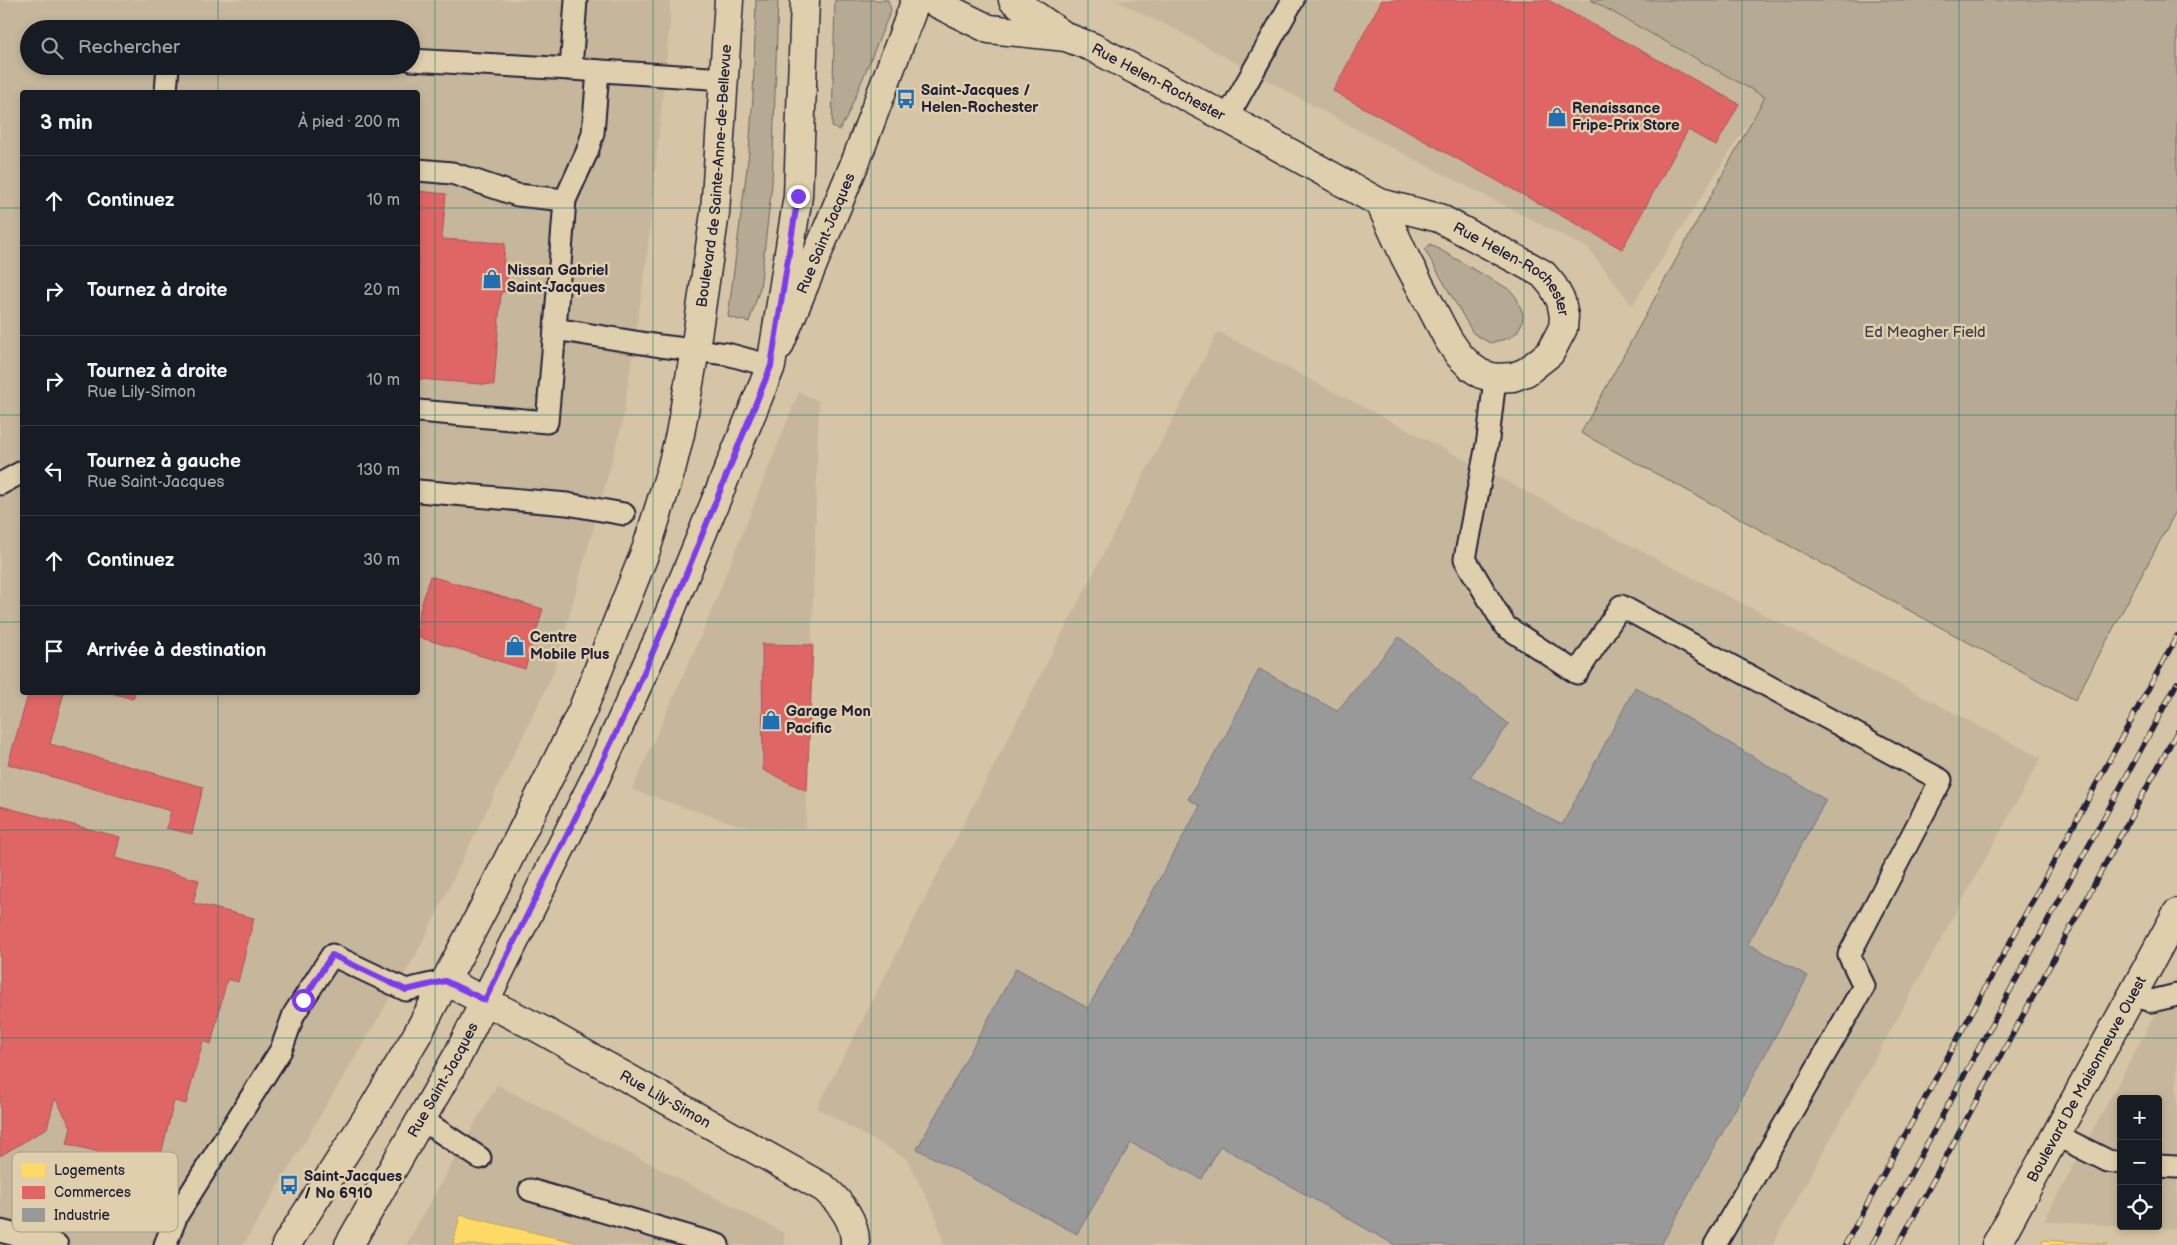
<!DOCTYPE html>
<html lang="fr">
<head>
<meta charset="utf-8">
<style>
	:root { --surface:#171b24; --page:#242831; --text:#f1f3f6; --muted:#9ea1a6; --line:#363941 }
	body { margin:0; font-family:"Balsamiq Sans",sans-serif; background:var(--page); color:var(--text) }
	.controls { position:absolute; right:15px; bottom:15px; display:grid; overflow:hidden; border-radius:5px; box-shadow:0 2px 8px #0003 }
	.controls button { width:45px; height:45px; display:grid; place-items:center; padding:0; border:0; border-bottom:1px solid var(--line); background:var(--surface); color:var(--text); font:25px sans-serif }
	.stop { position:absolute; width:15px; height:15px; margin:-11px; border:4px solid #7c3aed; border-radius:50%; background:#fff }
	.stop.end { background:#7c3aed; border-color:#fff; box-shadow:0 1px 5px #0008 }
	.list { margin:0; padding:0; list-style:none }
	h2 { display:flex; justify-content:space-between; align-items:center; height:65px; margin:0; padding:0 20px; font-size:21px }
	h2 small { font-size:16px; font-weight:400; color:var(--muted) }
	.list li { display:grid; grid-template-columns:32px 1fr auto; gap:15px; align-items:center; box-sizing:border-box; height:90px; padding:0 20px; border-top:1px solid var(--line) }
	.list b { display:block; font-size:19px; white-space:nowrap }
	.list p { margin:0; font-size:16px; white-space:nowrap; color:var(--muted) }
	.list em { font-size:16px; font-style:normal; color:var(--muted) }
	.icon { flex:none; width:28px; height:28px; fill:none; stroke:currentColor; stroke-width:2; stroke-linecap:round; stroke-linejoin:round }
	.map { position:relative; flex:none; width:2177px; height:1245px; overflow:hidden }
	.search { position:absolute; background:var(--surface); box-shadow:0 2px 8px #0003; left:20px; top:20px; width:400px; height:55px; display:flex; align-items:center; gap:12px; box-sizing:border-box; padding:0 18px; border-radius:28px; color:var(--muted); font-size:19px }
	.panel { position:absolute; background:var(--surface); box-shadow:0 2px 8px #0003; left:20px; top:90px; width:400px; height:605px; border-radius:5px }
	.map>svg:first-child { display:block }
	.built { fill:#c6b69c; fill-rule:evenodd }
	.green { fill:#b7aa94; stroke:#6c6668 }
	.homes { fill:#ffd966; stroke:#bda259 }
	.shops { fill:#e06666; stroke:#a75259 }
	.industry { fill:#999; stroke:#75757d }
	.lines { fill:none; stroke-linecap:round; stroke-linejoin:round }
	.lane-casing { stroke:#22223b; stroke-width:25 }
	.street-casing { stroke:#22223b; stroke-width:31 }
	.secondary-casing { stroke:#22223b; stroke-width:31 }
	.primary-casing { stroke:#22223b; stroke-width:31 }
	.lane { stroke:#e0cfac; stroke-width:21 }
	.street { stroke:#e0cfac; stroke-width:28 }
	.secondary { stroke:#e0cfac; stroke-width:28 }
	.primary { stroke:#e0cfac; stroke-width:28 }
	.rail-casing { stroke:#22223b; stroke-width:5.5 }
	.rail { stroke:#e0cfac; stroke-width:4; stroke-dasharray:11; stroke-linecap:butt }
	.route { stroke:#7c3aed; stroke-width:6 }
	.grid { fill:none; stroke:#0f766e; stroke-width:1; stroke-opacity:0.55 }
	.labels { text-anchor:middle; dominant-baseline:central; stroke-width:5; stroke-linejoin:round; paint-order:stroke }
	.street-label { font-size:15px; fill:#22223b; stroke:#e0cfac }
	.poi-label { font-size:15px; font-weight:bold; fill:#22223b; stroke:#e0cfac; text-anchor:start }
	.park-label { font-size:15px; fill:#403d4d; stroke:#e0cfac }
	.key { fill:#e0cfac; stroke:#a79b8a; stroke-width:1 }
	.key-label { font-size:14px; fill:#22223b }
</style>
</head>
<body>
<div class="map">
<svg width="2177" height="1245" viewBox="0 0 2177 1245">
	<rect width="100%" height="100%" fill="#d5c4a5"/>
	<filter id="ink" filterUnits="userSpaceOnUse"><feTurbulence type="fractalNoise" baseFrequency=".02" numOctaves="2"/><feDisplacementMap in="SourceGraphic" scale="10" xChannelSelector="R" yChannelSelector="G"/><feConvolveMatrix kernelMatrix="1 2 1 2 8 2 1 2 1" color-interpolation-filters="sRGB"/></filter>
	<g filter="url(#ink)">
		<g class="built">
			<path d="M0,0H670V20L646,265L622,424L553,674L417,953L243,1245H0ZM29,29H411V66H29ZM22,92H418V692H22Z"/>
			<polygon points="1114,0 1591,0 1765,97 1632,305 1589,249 1354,128 1178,31"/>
			<polygon points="1218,332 2041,758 1772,1245 944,1245 935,1214 907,1159 817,1108"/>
			<polygon points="799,392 819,401 806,828 791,829 738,825 632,790 707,622"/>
			<polygon points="2177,974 2177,1229 2133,1226 2158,1226 2158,1099 2121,1099 2121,1226 2044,1221"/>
			<polygon points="497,1085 784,1233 784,1245 406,1245"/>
		</g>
		<g class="green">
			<polygon points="756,0 778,0 772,184 760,288 749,322 728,317 749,152 753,97"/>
			<polygon points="835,0 888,0 891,10 846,119 839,130 832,127"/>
			<polygon points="1591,0 2177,0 2177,509 2075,700 1581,433 1765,97"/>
			<polygon points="1430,244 1510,290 1516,297 1523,314 1522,323 1517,332 1509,338 1490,343 1473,333 1425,250"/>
		</g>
		<g class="homes">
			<polygon points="460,1215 587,1245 453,1245"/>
			<polygon points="2042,1240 2108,1244 2108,1245 2042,1245"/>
		</g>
		<g class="shops">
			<polygon points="1382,0 1548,0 1739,104 1716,146 1688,130 1622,249 1333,91"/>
			<polygon points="418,191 446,194 442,239 505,243 503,271 508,271 506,292 501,292 494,385 418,379"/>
			<polygon points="430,576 543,609 525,669 418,637 418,617"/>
			<polygon points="762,644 813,645 807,791 763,770"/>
			<polygon points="29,692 64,692 50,744 203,787 192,834 166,828 171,811 8,764"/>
			<polygon points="108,692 135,692 133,699"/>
			<polygon points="0,806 120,837 115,858 199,880 193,903 254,918 238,982 227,979 211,1044 203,1041 186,1104 174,1101 158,1167 67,1144 71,1127 55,1098 47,1128 0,1156"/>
		</g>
		<polygon class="industry" points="1399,637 1509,724 1470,777 1562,825 1635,687 1826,800 1748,944 1808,976 1661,1245 1395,1245 1220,1146 1202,1179 1131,1143 1077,1234 917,1149 1016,968 1088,1008 1200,806 1188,799 1226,735 1259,669 1337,711"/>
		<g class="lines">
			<defs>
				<g id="lane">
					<polyline points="576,0 571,69 725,79"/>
					<polyline points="411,60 571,69"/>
					<polyline points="598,71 593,133 587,152 565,200 555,329 660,346 727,354 771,366"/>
					<polyline points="166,92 168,66"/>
					<polyline points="1227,118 1293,0"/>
					<polyline points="418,170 452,173 517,195 565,200"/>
					<polyline points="1495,378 1488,439 1465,559 1505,626 1577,673 1621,606 1941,780 1849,955 1864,986 1715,1245"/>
					<polyline points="418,411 547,422 555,329"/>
					<polyline points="0,484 22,472"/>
					<polyline points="418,491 567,504 624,514"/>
					<polyline points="2132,995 2152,1001 2177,995"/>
					<polyline points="421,1119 480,1158"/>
					<polyline points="2056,1135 2108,1161 2121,1163"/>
					<polyline points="2158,1166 2177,1167"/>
					<polyline points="530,1190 718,1245"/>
					<polyline points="0,1231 57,1245"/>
					<polyline points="165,1245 177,1215 272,1064 281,1050 294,1014 332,955 406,990 445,981"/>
				</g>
				<g id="street">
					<path id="s1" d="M930,0L989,29L1066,37L1092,47L1227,118L1380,203L1439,218L1527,265L1543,274L1553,286L1561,301L1564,316L1563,328L1550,353L1526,372L1513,377L1495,378L1481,374L1471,367L1459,355L1448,339L1405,257L1380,203"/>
					<polyline points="1013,0 1063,35"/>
					<path id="s2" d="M445,981L540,1029L824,1188C841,1203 856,1221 855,1245"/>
				</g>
				<g id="secondary">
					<path id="s3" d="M779,346L857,158L916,0"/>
					<path id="s4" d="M1996,1245L2177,913"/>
				</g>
				<g id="primary">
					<path id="s5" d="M286,1245L374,1107L417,1035L490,896L582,711L646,550L671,470L680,434L695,350L715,213L729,0"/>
					<path id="s6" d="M349,1245L458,1055L595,779L663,629L771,366L798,196L805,0"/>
				</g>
			</defs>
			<use href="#lane" class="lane-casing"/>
			<use href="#street" class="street-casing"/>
			<use href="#secondary" class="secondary-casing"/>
			<use href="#primary" class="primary-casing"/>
			<use href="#lane" class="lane"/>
			<use href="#street" class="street"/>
			<use href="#secondary" class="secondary"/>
			<use href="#primary" class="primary"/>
			<defs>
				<g id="rail">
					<polyline points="1845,1245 2177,636"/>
					<polyline points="1872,1245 2177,683"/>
					<polyline points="1898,1245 2177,732"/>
				</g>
			</defs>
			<use href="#rail" class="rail-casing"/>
			<use href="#rail" class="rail"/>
		</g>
	</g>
	<g class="lines" filter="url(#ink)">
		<polyline class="route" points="303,1000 332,955 406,990 445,981 485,1000 568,833 635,693 678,594 771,366 798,196"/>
	</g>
	<path class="grid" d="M218,0V29M435,0V1245M653,0V1245M871,0V1245M1088,0V1245M1306,0V1245M1524,0V1245M1742,0V1245M1959,0V1245M218,66V92M0,208H22M418,208H2177M0,415H22M418,415H2177M0,622H22M418,622H2177M218,692V1245M0,830H2177M0,1038H2177"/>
	<defs>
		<symbol id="bus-bare" viewBox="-9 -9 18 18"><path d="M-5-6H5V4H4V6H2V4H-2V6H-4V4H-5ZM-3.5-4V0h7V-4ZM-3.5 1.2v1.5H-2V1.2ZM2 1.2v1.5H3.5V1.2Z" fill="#1f6fb2" stroke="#e0cfac" stroke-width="2.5" paint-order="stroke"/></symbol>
		<symbol id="shop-bare" viewBox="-9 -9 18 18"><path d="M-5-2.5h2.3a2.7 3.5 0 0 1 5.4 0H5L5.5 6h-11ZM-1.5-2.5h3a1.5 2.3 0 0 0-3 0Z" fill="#1f6fb2" stroke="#e0cfac" stroke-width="2.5" paint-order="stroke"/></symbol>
	</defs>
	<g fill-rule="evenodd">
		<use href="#bus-bare" x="892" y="85" width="28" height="28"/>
		<use href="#shop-bare" x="1543" y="103" width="28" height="28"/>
		<use href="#shop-bare" x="478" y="265" width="28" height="28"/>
		<use href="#shop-bare" x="501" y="632" width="28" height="28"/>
		<use href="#shop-bare" x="757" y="706" width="28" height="28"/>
		<use href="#bus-bare" x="275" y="1171" width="28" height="28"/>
	</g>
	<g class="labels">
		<g class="street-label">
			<text stroke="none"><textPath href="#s1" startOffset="246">Rue Helen-Rochester</textPath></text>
			<text stroke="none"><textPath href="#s5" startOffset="1166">Boulevard de Sainte-Anne-de-Bellevue</textPath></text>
			<text stroke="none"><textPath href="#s3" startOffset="122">Rue Saint-Jacques</textPath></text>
			<text stroke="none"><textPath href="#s1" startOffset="651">Rue Helen-Rochester</textPath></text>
			<text stroke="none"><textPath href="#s6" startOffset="190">Rue Saint-Jacques</textPath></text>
			<text stroke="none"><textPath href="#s4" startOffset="189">Boulevard De Maisonneuve Ouest</textPath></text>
			<text stroke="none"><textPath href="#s2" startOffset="250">Rue Lily-Simon</textPath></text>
		</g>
		<g class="poi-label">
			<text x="921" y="90">Saint-Jacques /<tspan x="921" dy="17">Helen-Rochester</tspan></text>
			<text x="1572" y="108">Renaissance<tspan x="1572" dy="17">Fripe-Prix Store</tspan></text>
			<text x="507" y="270">Nissan Gabriel<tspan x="507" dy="17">Saint-Jacques</tspan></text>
			<text x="530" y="637">Centre<tspan x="530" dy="17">Mobile Plus</tspan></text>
			<text x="786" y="711">Garage Mon<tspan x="786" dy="17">Pacific</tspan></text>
			<text x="304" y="1176">Saint-Jacques<tspan x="304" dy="17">/ No 6910</tspan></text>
		</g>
		<g class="park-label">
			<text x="1925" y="332">Ed Meagher Field</text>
		</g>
	</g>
	<rect x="12" y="1152" width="166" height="80" rx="8" class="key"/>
	<rect x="22" y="1163" width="23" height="14" fill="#ffd966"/>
	<rect x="22" y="1186" width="23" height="13" fill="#e06666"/>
	<rect x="22" y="1208" width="23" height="14" fill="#999"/>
	<g class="key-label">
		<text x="54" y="1175">Logements</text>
		<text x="54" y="1197">Commerces</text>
		<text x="54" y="1220">Industrie</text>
	</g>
</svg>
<div class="controls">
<button>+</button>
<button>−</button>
<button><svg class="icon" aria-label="locate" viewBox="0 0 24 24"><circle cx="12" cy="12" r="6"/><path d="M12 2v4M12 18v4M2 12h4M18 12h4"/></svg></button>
</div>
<div class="stop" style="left:303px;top:1000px"></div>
<div class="stop end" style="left:798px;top:196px"></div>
<div class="search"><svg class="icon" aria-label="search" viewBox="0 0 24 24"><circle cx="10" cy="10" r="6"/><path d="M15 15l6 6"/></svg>Rechercher</div>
<section class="panel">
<h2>3 min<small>À pied · 200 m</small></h2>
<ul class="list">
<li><svg class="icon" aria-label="ahead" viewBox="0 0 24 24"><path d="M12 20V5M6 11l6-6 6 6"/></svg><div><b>Continuez</b></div><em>10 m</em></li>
<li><svg class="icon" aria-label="right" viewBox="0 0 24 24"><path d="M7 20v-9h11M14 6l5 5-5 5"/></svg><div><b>Tournez à droite</b></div><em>20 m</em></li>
<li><svg class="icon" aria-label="right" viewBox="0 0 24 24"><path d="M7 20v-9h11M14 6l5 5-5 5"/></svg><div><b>Tournez à droite</b><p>Rue Lily-Simon</p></div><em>10 m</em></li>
<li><svg class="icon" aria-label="left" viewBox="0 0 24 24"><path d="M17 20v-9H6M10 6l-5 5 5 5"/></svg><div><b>Tournez à gauche</b><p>Rue Saint-Jacques</p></div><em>130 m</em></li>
<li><svg class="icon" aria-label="ahead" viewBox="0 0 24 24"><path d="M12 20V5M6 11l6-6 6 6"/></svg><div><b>Continuez</b></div><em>30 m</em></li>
<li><svg class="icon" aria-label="arrive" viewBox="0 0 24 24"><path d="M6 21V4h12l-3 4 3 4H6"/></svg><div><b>Arrivée à destination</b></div></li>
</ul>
</section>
</div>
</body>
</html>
